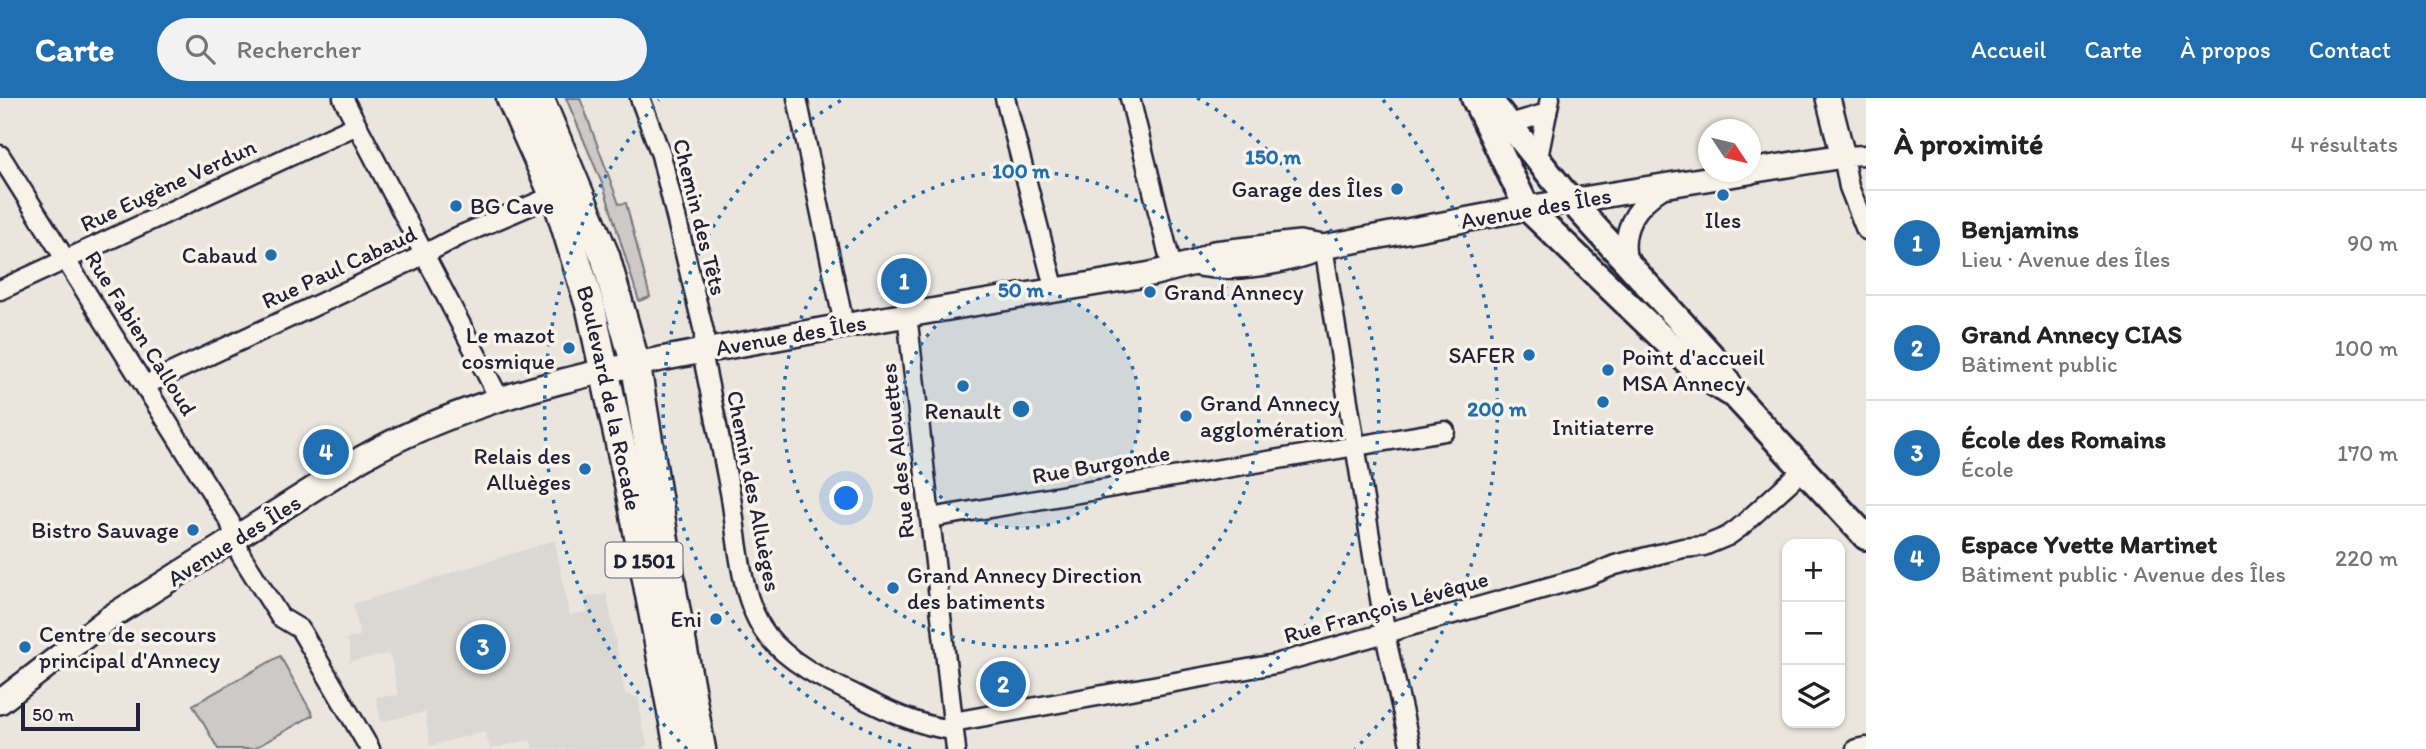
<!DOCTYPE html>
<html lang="fr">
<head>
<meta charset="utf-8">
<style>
	:root { --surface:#fff; --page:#f2f2f2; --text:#222; --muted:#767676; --line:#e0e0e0; --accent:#1f6fb2 }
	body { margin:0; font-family:Itim,sans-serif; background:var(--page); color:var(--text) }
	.controls { position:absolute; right:21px; bottom:21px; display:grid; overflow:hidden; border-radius:14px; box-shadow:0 2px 5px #0004 }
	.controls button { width:63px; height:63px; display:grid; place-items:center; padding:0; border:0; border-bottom:2px solid var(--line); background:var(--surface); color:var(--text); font:35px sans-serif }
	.compass { position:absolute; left:1698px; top:21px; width:63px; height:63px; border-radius:50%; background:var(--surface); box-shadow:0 2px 5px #0004; rotate:125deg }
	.scale { position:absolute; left:21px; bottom:18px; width:119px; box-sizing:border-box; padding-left:7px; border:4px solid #22223b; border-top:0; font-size:19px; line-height:24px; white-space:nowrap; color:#22223b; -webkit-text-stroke:5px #f7f3e8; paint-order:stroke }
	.you { position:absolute; left:847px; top:401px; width:24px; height:24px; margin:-18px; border:5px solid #fff; border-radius:50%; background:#1a73e8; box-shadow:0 0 0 10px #1a73e833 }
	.badge { display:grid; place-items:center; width:46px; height:46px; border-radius:50%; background:var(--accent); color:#fff; font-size:23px; font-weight:700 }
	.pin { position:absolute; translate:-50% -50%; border:4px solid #fff; box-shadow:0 2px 7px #0006 }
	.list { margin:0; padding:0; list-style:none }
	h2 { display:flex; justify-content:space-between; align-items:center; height:91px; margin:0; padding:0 28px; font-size:30px }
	h2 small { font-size:23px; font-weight:400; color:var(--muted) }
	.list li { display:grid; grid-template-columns:46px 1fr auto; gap:21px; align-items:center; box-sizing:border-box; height:105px; padding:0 28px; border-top:2px solid var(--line) }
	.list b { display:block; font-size:26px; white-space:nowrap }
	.list p { margin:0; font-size:23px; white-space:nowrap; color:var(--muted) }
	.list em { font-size:23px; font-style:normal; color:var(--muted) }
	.icon { flex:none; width:38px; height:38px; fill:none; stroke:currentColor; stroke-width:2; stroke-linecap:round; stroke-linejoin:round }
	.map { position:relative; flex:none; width:1866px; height:651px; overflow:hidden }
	header { display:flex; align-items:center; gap:42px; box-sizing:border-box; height:98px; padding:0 35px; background:var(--accent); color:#fff }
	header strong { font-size:33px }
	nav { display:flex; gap:38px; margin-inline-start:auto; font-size:24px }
	.search { width:490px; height:63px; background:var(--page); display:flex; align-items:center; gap:18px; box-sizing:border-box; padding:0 24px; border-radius:38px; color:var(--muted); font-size:26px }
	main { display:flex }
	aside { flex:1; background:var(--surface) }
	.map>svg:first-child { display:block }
	.built { fill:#dbd8d2 }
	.green { fill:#cdc9c6; stroke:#787680; stroke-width:2 }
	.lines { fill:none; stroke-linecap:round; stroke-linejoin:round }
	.minor-casing { stroke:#22223b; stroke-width:23 }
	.tertiary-casing { stroke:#22223b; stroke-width:28 }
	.secondary-casing { stroke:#22223b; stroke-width:30 }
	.primary-casing { stroke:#22223b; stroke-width:33 }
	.minor { stroke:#f7f3e8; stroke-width:18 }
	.tertiary { stroke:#f7f3e8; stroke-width:23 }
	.secondary { stroke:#f7f3e8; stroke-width:24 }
	.primary { stroke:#f7f3e8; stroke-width:28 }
	.ring { fill:none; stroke:#1f6fb2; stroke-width:3.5; stroke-dasharray:3.5 7 }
	.poi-dot { fill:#1f6fb2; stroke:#f7f3e8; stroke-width:2.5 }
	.labels { text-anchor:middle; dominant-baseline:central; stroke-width:7; stroke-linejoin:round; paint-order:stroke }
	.shield { fill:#f7f3e8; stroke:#62616f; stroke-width:2 }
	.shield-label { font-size:21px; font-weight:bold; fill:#22223b }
	.street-label { font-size:23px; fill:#22223b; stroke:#f7f3e8 }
	.poi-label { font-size:23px; fill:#22223b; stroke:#f7f3e8; text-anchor:end }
	.centre { fill:#1f6fb2; stroke:#f7f3e8; stroke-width:3.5 }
	.ring-label { font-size:21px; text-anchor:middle; font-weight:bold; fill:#1f6fb2; stroke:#f7f3e8; stroke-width:7; stroke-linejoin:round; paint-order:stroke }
</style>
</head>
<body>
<header>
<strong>Carte</strong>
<div class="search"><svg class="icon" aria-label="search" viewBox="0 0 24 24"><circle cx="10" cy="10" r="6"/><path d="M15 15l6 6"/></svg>Rechercher</div>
<nav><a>Accueil</a><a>Carte</a><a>À propos</a><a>Contact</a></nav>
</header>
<main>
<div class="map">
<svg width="1866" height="651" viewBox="0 0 1866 651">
	<rect width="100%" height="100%" fill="#eae6de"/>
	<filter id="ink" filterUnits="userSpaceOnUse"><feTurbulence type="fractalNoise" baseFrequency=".0143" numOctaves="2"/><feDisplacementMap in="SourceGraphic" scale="14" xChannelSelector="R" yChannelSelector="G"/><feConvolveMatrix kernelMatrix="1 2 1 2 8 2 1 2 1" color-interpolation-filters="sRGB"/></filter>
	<g filter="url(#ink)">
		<polygon class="built" points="555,442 569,517 587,514 584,496 586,499 605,496 606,492 625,596 639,600 641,625 648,647 642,651 533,651 530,642 490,651 485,633 430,648 425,614 381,624 376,599 398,597 392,564 388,556 348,564 351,561 348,543 343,542 360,538 353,506"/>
		<g class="green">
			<polygon points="566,0 580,0 619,106 626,105 650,199 639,203 604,90"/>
			<polygon points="280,558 313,617 253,651 218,651 193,607"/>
		</g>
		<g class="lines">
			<defs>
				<g id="minor">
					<polyline points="343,0 499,300"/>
					<path d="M640,0L661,57L704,234V264C713,308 722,351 730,394C738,439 739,501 767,537C788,564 824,582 854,596C885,612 918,628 953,632"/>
					<polyline points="797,0 844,227"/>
					<polyline points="1005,0 1055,193"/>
					<polyline points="1130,0 1172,170"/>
					<polyline points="1510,26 1547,15"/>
					<polyline points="0,57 230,424 241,457 280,519 300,531 370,651"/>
					<polyline points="1866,57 1843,58 1849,89 1866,132"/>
					<polyline points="1538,60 1550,0"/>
					<polyline points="1323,149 1388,550 1411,651"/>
					<path d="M1628,166C1619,131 1636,107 1665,89"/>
					<polyline points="0,192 357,27"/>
					<polyline points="907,216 956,651"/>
					<polyline points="145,287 411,163 459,138 555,97"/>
					<polyline points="930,420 1445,333"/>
					<polyline points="953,624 1275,566 1588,478 1615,467 1683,450 1704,448 1728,438 1739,430 1804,371"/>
					<polyline points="1856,651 1866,649"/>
				</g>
				<g id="tertiary">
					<polyline points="1750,73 1843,58 1828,0"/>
					<path d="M1198,166C1239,173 1286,164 1323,149L1527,110L1749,74"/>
					<path d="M0,604L109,520L362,360C485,291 628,266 766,242C894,218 1023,198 1151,176L1194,165L1214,155L1300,145L1323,149"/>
				</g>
				<g id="secondary">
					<polyline points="1474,0 1527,110 1701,277 1730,295"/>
					<polyline points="1488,0 1571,103 1712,258 1737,300 1866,439"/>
				</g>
				<g id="primary">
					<path id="s1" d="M511,0L560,110L591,211L631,396L679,651"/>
					<polyline points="539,0 605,158 636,268 673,498 701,651"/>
				</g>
			</defs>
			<use href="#minor" class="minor-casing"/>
			<use href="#tertiary" class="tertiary-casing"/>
			<use href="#secondary" class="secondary-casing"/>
			<use href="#primary" class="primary-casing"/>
			<use href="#minor" class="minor"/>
			<use href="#tertiary" class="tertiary"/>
			<use href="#secondary" class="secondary"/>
			<use href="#primary" class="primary"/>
		</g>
	</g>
	<circle cx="1021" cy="311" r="119" fill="#1f6fb2" fill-opacity=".12"/>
	<g class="ring">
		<circle cx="1021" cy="311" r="119"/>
		<circle cx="1021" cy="311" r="238"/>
		<path d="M911 651A357 357 0 0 1 845 0M1197 0A357 357 0 0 1 1131 651"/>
		<path d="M687 651A476 476 0 0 1 659 2M1383 2A476 476 0 0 1 1355 651"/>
	</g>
	<g class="poi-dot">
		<circle cx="1397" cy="91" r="7"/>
		<circle cx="1723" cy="97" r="7"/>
		<circle cx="456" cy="108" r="7"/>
		<circle cx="271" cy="157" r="7"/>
		<circle cx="1150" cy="194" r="7"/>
		<circle cx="569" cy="250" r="7"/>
		<circle cx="1529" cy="257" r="7"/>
		<circle cx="1608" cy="272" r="7"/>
		<circle cx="963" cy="288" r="7"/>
		<circle cx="1603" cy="304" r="7"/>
		<circle cx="1186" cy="318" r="7"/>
		<circle cx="585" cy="371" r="7"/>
		<circle cx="193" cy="432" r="7"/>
		<circle cx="893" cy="490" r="7"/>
		<circle cx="716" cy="521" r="7"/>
		<circle cx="25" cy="549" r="7"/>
	</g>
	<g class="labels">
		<rect class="shield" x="605.5" y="444.5" width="77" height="35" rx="5"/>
		<g class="shield-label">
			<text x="644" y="462">D 1501</text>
		</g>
		<g class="street-label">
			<text transform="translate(168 87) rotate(-25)">Rue Eugène Verdun</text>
			<text transform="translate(1536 110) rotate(-10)">Avenue des Îles</text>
			<text transform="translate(700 119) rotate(76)">Chemin des Têts</text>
			<text transform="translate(339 169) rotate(-25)">Rue Paul Cabaud</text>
			<text transform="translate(141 235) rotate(58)">Rue Fabien Calloud</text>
			<text transform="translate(791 237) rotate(-10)">Avenue des Îles</text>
			<text stroke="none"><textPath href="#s1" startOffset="317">Boulevard de la Rocade</textPath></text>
			<text transform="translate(897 353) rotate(-96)">Rue des Alouettes</text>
			<text transform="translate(1101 366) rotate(-10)">Rue Burgonde</text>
			<text transform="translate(754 393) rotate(79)">Chemin des Alluèges</text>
			<text transform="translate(234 442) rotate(-32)">Avenue des Îles</text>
			<text transform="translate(1386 509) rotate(-16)">Rue François Lévêque</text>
		</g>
		<g class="poi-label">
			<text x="1383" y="91">Garage des Îles</text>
			<text x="470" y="108" text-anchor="start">BG Cave</text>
			<text x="1723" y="122" text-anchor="middle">Iles</text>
			<text x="257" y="157">Cabaud</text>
			<text x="1164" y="194" text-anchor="start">Grand Annecy</text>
			<text x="555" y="237">Le mazot<tspan x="555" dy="26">cosmique</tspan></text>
			<text x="1515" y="257">SAFER</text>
			<text x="1622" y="259" text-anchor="start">Point d'accueil<tspan x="1622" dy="26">MSA Annecy</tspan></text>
			<text x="1200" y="305" text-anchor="start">Grand Annecy<tspan x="1200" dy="26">agglomération</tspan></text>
			<text x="963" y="313" text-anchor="middle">Renault</text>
			<text x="1603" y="329" text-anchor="middle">Initiaterre</text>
			<text x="571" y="358">Relais des<tspan x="571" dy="26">Alluèges</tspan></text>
			<text x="179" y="432">Bistro Sauvage</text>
			<text x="907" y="477" text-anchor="start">Grand Annecy Direction<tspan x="907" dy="26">des batiments</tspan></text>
			<text x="702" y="521">Eni</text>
			<text x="39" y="536" text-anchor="start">Centre de secours<tspan x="39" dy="26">principal d'Annecy</tspan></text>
		</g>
	</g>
	<circle cx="1021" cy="311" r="10" class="centre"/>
	<g class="ring-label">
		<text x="1273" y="66">150 m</text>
		<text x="1021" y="80">100 m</text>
		<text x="1021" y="199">50 m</text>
		<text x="1497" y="318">200 m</text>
	</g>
</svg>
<div class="controls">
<button>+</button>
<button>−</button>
<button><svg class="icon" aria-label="layers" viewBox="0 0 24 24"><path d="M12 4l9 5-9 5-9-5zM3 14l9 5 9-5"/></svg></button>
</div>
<svg class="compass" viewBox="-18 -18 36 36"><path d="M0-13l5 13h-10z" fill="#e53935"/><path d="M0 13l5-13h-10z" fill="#767676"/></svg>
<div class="scale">50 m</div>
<div class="you"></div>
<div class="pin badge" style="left:904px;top:183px">1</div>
<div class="pin badge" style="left:1003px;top:586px">2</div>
<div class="pin badge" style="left:483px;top:549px">3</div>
<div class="pin badge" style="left:326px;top:354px">4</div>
</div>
<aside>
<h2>À proximité<small>4 résultats</small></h2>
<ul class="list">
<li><span class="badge">1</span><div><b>Benjamins</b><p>Lieu · Avenue des Îles</p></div><em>90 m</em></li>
<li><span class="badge">2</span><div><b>Grand Annecy CIAS</b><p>Bâtiment public</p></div><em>100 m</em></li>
<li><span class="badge">3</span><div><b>École des Romains</b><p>École</p></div><em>170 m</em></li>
<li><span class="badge">4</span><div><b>Espace Yvette Martinet</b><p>Bâtiment public · Avenue des Îles</p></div><em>220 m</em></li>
</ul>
</aside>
</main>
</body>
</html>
